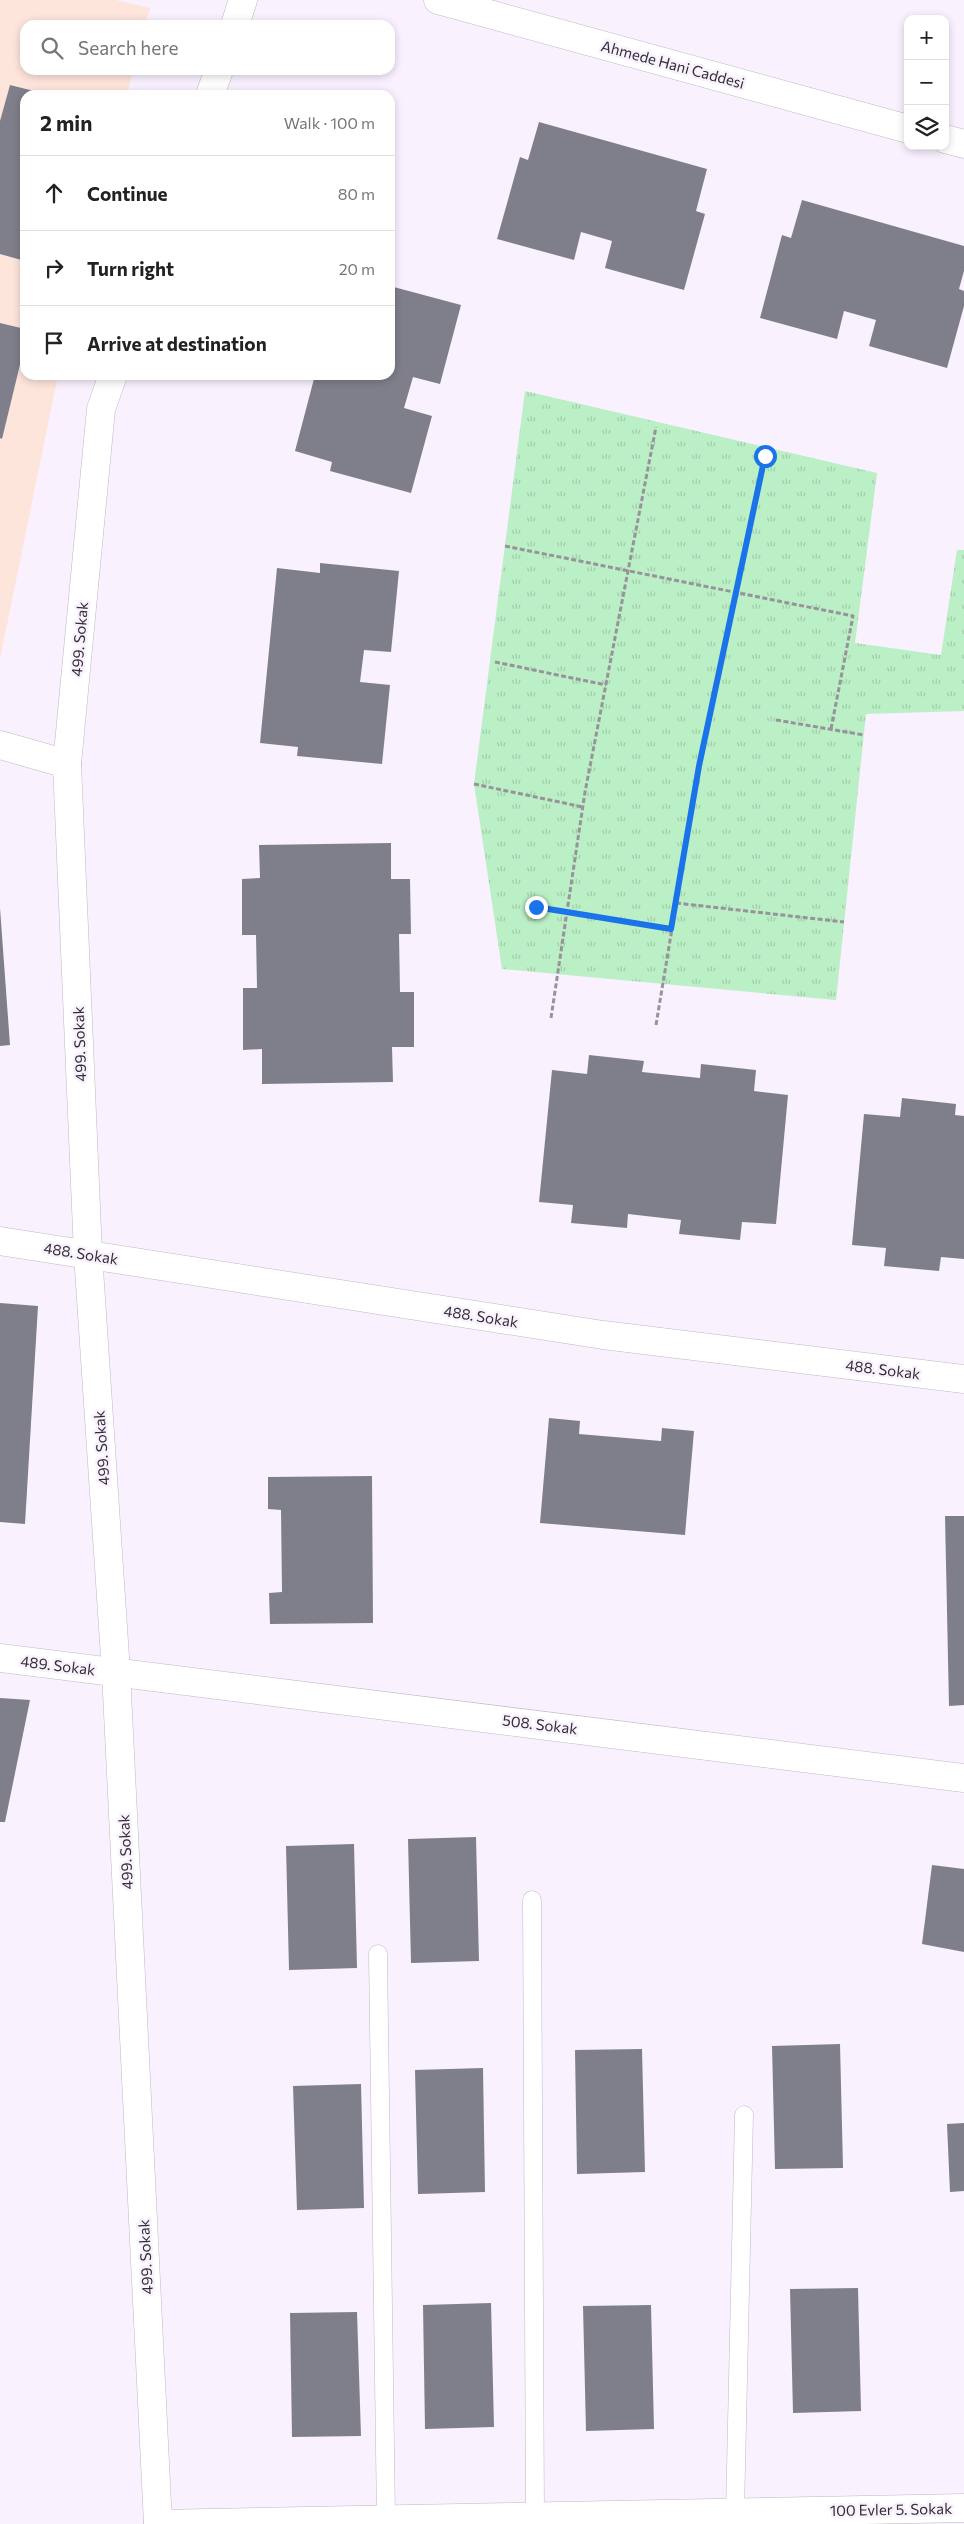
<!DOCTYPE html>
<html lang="en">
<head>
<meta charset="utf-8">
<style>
	:root { --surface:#fff; --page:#f2f2f2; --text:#222; --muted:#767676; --line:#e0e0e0 }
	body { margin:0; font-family:Commissioner,sans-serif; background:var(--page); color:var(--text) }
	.controls { position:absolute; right:15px; top:15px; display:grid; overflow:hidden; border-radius:10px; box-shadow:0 2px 8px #0003 }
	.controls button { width:45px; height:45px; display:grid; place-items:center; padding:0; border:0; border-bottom:1px solid var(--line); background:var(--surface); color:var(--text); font:25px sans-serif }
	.stop { position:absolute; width:15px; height:15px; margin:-11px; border:4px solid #1a73e8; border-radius:50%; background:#fff }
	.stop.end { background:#1a73e8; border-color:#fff; box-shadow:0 1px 5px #0008 }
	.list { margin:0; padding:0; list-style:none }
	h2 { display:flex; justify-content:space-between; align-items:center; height:65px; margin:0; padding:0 20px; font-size:21px }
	h2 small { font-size:16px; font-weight:400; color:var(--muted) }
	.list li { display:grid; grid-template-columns:32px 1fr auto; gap:15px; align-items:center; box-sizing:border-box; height:75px; padding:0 20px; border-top:1px solid var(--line) }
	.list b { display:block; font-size:19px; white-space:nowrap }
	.list em { font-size:16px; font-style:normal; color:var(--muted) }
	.icon { flex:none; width:28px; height:28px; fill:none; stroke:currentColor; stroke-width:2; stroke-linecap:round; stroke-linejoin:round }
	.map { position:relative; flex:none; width:964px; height:2524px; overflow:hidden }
	.search { position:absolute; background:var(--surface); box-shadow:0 2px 8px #0003; left:20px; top:20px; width:375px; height:55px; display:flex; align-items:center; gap:12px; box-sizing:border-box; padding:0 18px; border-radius:15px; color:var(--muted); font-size:19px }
	.panel { position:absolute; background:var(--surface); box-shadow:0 2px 8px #0003; left:20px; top:90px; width:375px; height:290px; border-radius:15px }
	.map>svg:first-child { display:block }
	.education { fill:#fee5dc }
	.grass { fill:url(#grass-tufts) }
	.building { fill:#7f7f8b }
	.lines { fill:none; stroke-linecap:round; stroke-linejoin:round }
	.service-casing { stroke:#c0b8c4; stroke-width:19 }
	.minor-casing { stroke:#c0b8c4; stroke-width:29 }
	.tertiary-casing { stroke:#c0b8c4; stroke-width:29 }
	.path { stroke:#98929b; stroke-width:3; stroke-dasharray:5 2.5; stroke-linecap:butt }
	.service { stroke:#fff; stroke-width:18 }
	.minor { stroke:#fff; stroke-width:28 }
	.tertiary { stroke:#fff; stroke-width:28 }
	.route { stroke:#1a73e8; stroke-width:6 }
	.labels { text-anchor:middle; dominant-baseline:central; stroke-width:5; stroke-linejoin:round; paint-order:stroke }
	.street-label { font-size:15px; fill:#322f34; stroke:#f9f1fe }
</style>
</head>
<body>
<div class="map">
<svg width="964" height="2524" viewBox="0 0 964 2524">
	<defs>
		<pattern id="grass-tufts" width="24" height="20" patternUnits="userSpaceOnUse" patternTransform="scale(1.25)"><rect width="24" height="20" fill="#bbefc5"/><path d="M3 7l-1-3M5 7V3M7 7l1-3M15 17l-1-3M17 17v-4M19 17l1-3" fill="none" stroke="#a1cdaa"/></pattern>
	</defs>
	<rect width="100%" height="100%" fill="#f9f1fe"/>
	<polygon class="education" points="0,0 116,0 150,8 145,25 25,25 25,70 133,70 127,95 25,95 25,375 58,375 0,659"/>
	<polygon class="grass" points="525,391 877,473 855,643 941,655 957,550 964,550 964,711 866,714 836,1000 502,969 474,784"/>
	<g class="building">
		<polygon points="10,85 46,94 25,95 25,261 0,254 0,121"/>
		<polygon points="539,122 707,169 696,211 705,214 684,290 605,268 612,241 581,232 574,260 497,239 520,157 528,160"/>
		<polygon points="802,200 964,246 964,271 959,289 964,291 964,306 947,368 869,346 876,320 844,311 837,339 760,318 782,235 791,238"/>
		<polygon points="390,286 461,305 440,384 413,377 404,408 432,416 411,493 330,471 332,462 295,451 315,375 390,375"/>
		<polygon points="0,323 25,329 25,344 2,439 0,438"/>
		<polygon points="320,563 399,571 391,652 364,650 360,682 390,685 382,764 297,756 298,747 260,743 277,568 320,573"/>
		<polygon points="391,843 391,879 410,879 411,934 399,934 400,992 414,992 414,1047 392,1047 393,1082 262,1084 262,1049 243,1050 243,988 257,988 256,935 242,935 242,879 260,878 259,845"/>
		<polygon points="0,908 10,1045 0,1046"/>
		<polygon points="589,1055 644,1061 642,1072 700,1078 701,1064 756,1070 754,1091 788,1095 776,1224 742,1222 740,1240 679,1234 681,1220 628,1214 627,1228 571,1223 573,1205 539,1202 552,1070 587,1074"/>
		<polygon points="902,1098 956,1104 955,1115 964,1116 964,1259 941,1257 939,1271 884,1266 886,1248 852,1245 864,1114 900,1117"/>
		<polygon points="0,1303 38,1306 25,1524 0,1522"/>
		<polygon points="549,1418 580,1421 579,1434 661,1441 662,1428 694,1431 685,1535 540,1523"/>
		<polygon points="372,1476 373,1623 270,1624 269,1593 282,1592 281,1510 268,1509 268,1477"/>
		<polygon points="945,1516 964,1516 964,1705 949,1706"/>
		<polygon points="0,1698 30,1700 5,1822 0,1822"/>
		<polygon points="476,1837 479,1961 411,1963 408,1839"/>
		<polygon points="354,1844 357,1968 289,1970 286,1846"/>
		<polygon points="932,1865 964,1869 964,1952 922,1944"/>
		<polygon points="840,2044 843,2168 775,2169 772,2046"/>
		<polygon points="642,2049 645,2172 577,2174 575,2050"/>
		<polygon points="483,2068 485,2192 418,2194 415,2070"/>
		<polygon points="361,2084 364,2208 297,2210 293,2086"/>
		<polygon points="964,2123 964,2191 950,2192 947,2124"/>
		<polygon points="858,2288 861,2411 793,2413 790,2289"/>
		<polygon points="491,2303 494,2427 425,2429 423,2305"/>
		<polygon points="651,2305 654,2429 586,2431 583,2306"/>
		<polygon points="357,2312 361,2436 292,2437 290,2313"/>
	</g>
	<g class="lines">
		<defs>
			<g id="service">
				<polyline points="532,1900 535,2516"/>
				<polyline points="378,1954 386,2519"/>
				<polyline points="735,2512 744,2115"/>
			</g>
			<g id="minor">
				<polyline points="235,25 243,0"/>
				<polyline points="210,95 219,70"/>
				<polyline points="113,375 101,409 67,764 88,1254 116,1672 158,2524"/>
				<polyline points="0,745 67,764"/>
				<polyline points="0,1241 603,1335 964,1379"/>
				<polyline points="0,1658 964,1778"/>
				<polyline points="158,2524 964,2508"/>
			</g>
			<g id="tertiary">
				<polyline points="438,0 908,129"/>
				<polyline points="945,139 964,144"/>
			</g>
		</defs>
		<use href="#service" class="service-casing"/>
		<use href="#minor" class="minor-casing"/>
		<use href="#tertiary" class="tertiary-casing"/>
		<g class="path">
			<polyline points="505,546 853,616 831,729"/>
			<polyline points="495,662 606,685"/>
			<polyline points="776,720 864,735"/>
			<polyline points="474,784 583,807"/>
			<polyline points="676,903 844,922"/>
			<polyline points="537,907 671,929"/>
			<polyline points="551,1018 585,792 656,427"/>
			<polyline points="656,1025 699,766 765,457"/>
		</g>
		<use href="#service" class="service"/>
		<use href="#minor" class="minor"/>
		<use href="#tertiary" class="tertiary"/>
	</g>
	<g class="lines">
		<polyline class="route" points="536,907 671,929 699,766 765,456"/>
	</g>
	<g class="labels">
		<g class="street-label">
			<text transform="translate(673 64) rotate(15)">Ahmede Hani Caddesi</text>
			<text transform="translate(79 639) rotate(-85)">499. Sokak</text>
			<text transform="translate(79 1044) rotate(-92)">499. Sokak</text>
			<text transform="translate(81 1253) rotate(9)">488. Sokak</text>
			<text transform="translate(481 1316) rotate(9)">488. Sokak</text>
			<text transform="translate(883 1369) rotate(7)">488. Sokak</text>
			<text transform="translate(101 1448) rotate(-94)">499. Sokak</text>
			<text transform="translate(58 1665) rotate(7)">489. Sokak</text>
			<text transform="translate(540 1724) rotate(7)">508. Sokak</text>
			<text transform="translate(125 1852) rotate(-93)">499. Sokak</text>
			<text transform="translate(145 2257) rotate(-93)">499. Sokak</text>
			<text transform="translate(891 2509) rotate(-1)">100 Evler 5. Sokak</text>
		</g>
	</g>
</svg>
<div class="controls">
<button>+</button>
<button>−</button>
<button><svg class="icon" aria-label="layers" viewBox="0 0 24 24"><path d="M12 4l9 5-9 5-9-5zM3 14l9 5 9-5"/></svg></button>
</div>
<div class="stop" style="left:765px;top:456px"></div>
<div class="stop end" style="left:536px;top:907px"></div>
<div class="search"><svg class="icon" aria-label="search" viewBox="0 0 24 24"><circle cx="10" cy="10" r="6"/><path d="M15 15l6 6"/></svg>Search here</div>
<section class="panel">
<h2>2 min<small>Walk · 100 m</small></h2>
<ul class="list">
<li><svg class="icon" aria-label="ahead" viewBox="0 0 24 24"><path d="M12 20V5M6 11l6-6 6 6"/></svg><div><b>Continue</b></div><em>80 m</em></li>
<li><svg class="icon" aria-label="right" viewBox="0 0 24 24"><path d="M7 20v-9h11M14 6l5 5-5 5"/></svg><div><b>Turn right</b></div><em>20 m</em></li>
<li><svg class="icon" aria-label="arrive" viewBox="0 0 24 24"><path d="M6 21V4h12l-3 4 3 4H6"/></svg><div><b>Arrive at destination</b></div></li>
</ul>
</section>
</div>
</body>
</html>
